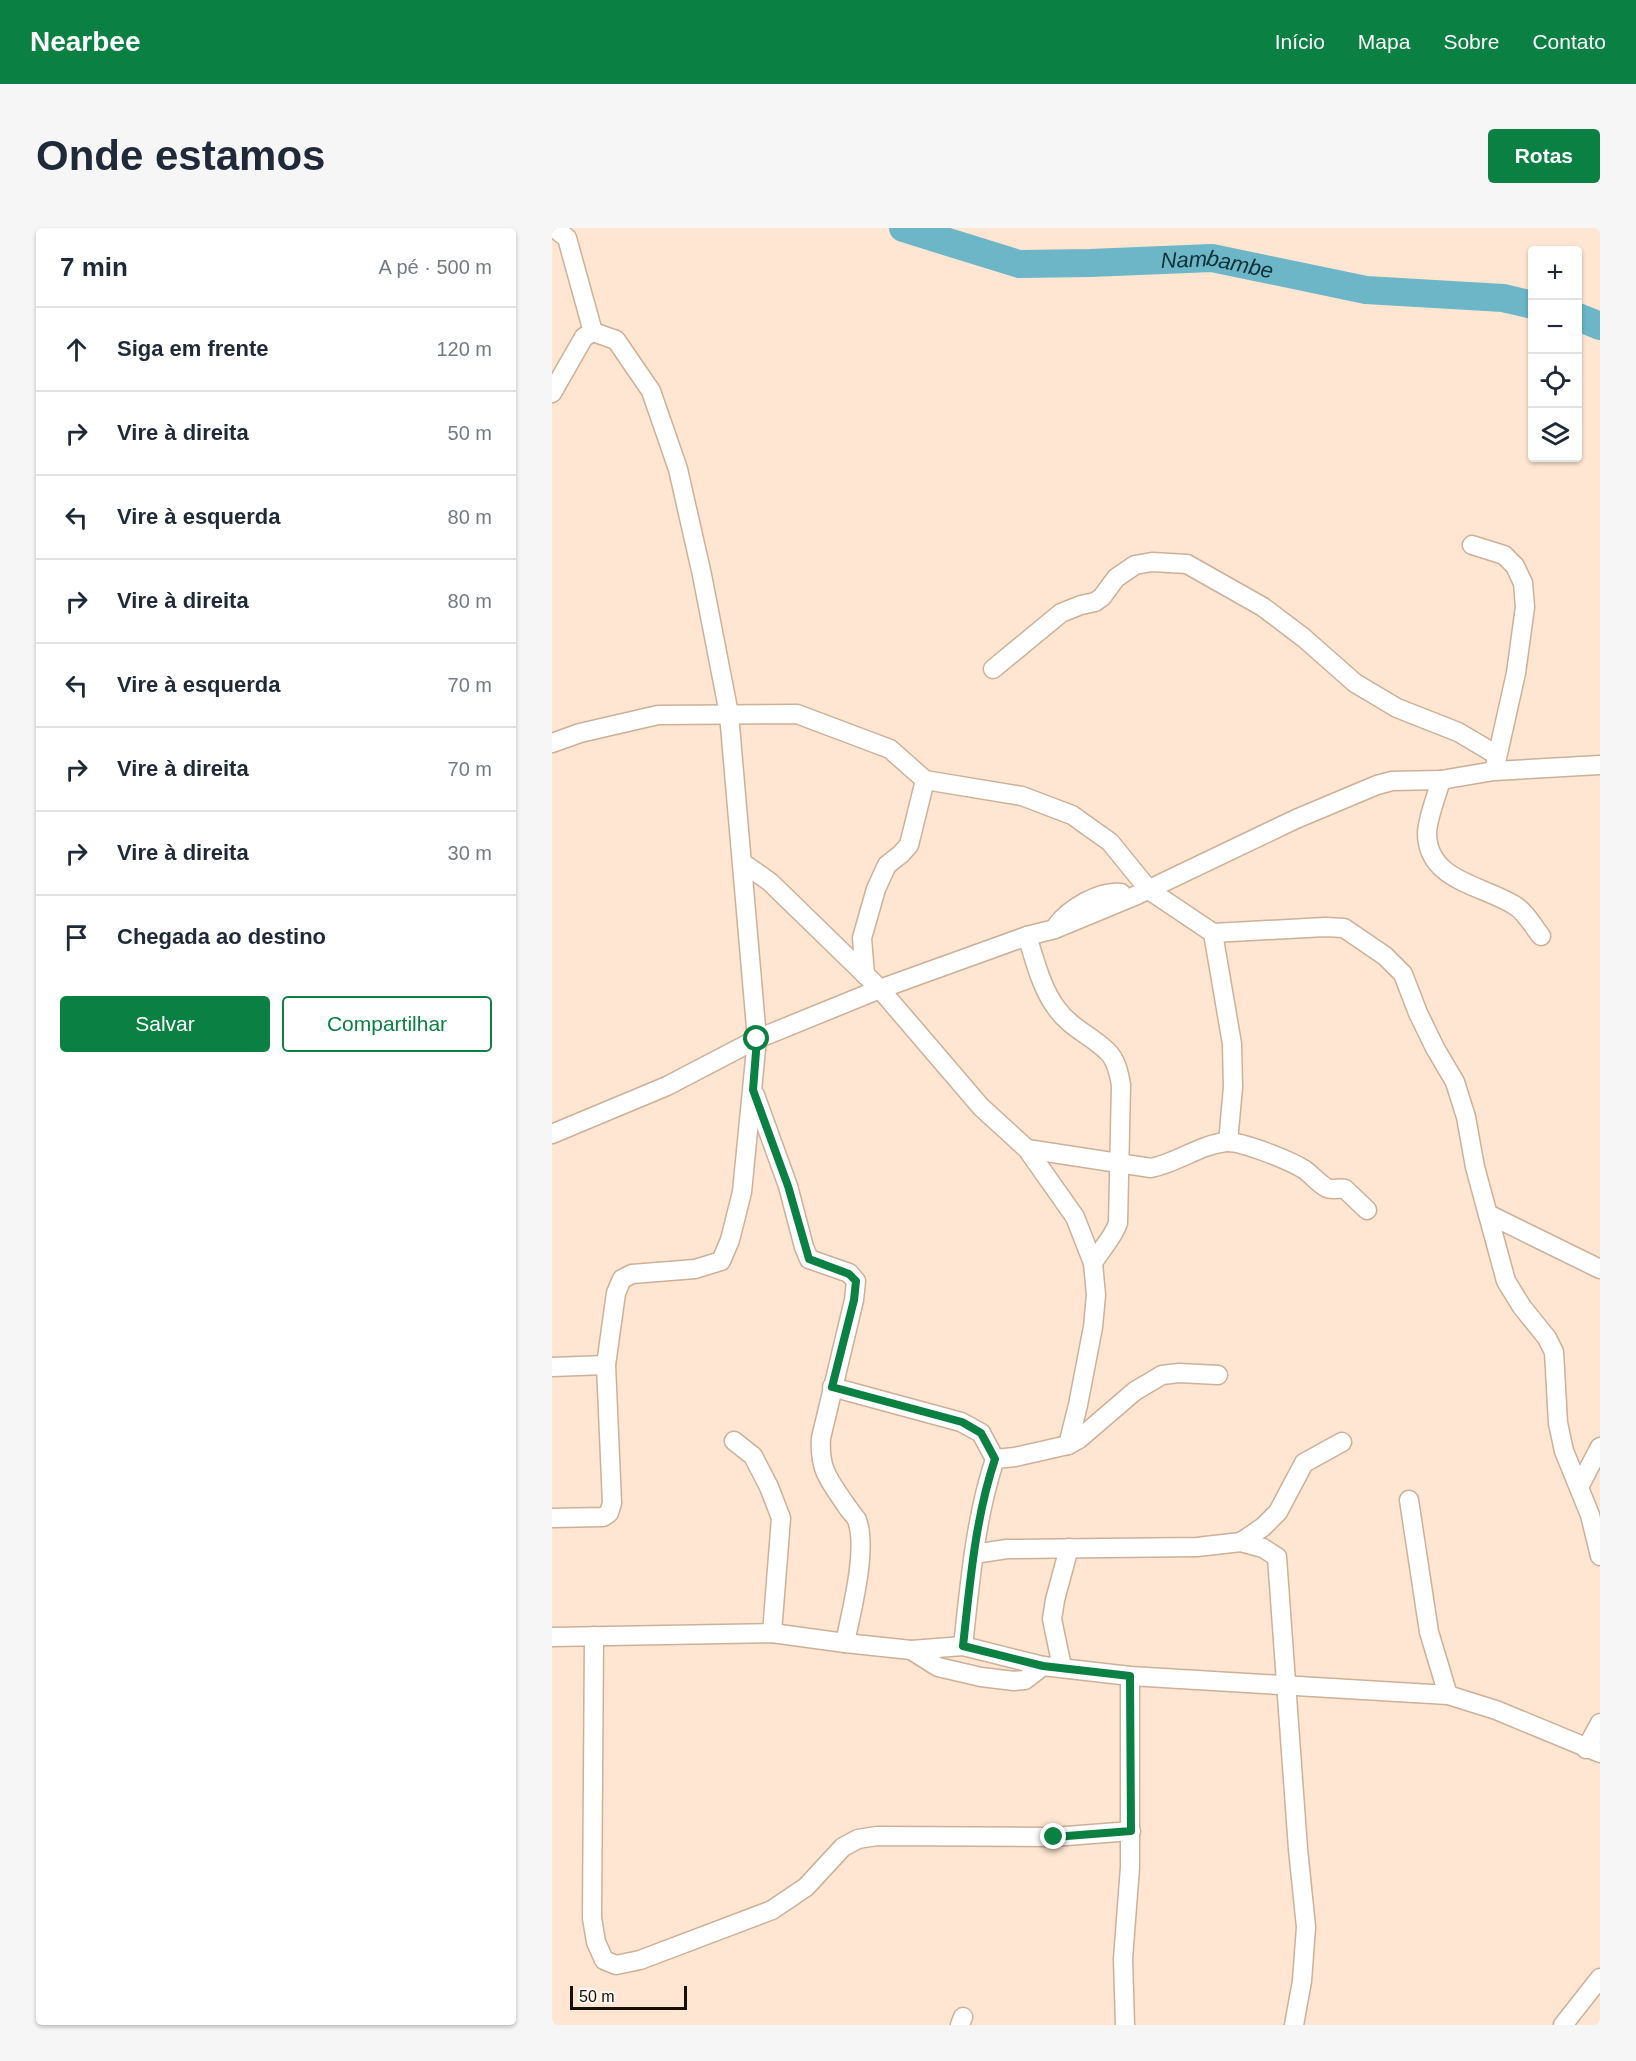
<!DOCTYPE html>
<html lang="pt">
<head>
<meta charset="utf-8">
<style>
	:root { --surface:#fff; --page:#f6f6f7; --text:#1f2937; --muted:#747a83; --line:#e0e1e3; --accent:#0b8043 }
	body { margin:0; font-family:Arial,sans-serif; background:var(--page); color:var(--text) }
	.controls { position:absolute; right:18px; top:18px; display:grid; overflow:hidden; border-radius:6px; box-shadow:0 2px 4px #0004 }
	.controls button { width:54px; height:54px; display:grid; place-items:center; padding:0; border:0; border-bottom:2px solid var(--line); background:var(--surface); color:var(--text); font:30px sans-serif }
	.scale { position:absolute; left:18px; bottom:15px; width:117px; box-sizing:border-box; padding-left:6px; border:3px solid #180f06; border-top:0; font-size:16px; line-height:21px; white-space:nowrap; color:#180f06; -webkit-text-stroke:4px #fdf7f2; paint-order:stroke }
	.stop { position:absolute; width:18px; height:18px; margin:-14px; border:4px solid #0b8043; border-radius:50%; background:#fff }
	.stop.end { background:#0b8043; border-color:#fff; box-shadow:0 2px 6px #0008 }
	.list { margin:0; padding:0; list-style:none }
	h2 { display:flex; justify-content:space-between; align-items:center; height:78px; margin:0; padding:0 24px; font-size:26px }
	h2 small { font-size:20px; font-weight:400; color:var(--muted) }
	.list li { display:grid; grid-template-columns:39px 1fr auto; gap:18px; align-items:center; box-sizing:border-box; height:84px; padding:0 24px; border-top:2px solid var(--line) }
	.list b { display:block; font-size:22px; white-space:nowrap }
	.list em { font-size:20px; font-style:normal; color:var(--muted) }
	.actions { display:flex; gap:12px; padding:18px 24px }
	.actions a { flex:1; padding:14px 0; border:2px solid var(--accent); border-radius:6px; text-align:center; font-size:21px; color:var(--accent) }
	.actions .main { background:var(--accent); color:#fff }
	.icon { flex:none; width:33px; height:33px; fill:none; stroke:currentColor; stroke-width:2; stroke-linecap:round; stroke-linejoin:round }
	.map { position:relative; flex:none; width:1048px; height:1797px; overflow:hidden; border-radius:6px }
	header { display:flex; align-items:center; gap:36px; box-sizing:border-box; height:84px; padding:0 30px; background:var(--accent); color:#fff }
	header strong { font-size:28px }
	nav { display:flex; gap:33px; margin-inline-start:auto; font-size:21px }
	.intro { display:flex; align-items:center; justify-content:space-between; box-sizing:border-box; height:144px; padding:0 36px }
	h1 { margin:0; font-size:42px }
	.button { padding:15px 27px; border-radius:6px; background:var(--accent); color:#fff; font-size:21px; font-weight:700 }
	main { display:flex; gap:36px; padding:0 36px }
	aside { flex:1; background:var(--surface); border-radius:6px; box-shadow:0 2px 4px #0004 }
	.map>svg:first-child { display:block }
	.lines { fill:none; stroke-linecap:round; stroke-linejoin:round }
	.river { stroke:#6cb6c7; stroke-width:28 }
	.minor-casing { stroke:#cdb098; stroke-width:21 }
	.minor { stroke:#fff; stroke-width:18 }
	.route { stroke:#0b8043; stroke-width:8 }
	.labels { text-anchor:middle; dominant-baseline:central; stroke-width:4.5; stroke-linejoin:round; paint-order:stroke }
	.water-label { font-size:22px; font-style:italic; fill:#0c3139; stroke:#fdf7f2 }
</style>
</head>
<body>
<header>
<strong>Nearbee</strong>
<nav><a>Início</a><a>Mapa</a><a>Sobre</a><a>Contato</a></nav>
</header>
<div class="intro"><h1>Onde estamos</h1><a class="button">Rotas</a></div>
<main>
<aside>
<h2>7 min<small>A pé · 500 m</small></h2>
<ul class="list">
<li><svg class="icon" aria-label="ahead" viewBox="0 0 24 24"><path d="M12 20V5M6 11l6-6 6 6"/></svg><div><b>Siga em frente</b></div><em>120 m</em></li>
<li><svg class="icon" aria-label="right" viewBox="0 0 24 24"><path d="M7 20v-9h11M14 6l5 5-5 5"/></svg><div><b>Vire à direita</b></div><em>50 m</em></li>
<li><svg class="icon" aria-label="left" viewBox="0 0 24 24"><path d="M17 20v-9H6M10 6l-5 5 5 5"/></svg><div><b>Vire à esquerda</b></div><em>80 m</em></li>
<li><svg class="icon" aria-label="right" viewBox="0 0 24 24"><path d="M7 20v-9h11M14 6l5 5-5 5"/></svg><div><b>Vire à direita</b></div><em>80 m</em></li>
<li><svg class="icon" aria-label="left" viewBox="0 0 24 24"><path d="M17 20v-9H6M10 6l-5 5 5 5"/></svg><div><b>Vire à esquerda</b></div><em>70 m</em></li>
<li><svg class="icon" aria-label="right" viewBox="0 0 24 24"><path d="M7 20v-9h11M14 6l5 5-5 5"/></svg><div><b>Vire à direita</b></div><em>70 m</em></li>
<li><svg class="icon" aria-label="right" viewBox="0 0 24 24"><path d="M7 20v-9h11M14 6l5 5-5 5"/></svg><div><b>Vire à direita</b></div><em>30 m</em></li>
<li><svg class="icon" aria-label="arrive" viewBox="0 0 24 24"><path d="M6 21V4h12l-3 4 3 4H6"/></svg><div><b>Chegada ao destino</b></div></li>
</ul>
<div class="actions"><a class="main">Salvar</a><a>Compartilhar</a></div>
</aside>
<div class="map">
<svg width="1048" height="1797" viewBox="0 0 1048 1797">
	<rect width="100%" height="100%" fill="#fee6d2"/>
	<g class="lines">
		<g class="river">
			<path id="s1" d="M351,0L467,36L538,35L660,30L814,62L951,70L981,77"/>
			<polyline points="1026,89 1048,98"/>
		</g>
		<defs>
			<g id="minor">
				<polyline points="2,0 15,10 41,104"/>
				<polyline points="0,165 32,109 41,104 64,112 99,163 126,241 150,347 177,486 205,811 190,964 178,1012 169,1033 143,1041 80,1046 70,1051 64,1065 54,1137 60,1275 57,1285 51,1289 0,1290"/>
				<polyline points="920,317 952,327 963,338 971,355 973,379 964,445 943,539"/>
				<polyline points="441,441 509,385 529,377 543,374 550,369 564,350 583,337 600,334 635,336 711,379 752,410 803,455 845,480 906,504 945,527"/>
				<polyline points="0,515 28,505 106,487 245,486 338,521 373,552 470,568 520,587 558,614 597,662 661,705 773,699 792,700 833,728 851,746 866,785 883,820 903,854 914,889 923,939 954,1053 970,1079 995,1110 1002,1124 1006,1195 1012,1223 1038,1287 1048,1328"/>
				<path d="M889,552C885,567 875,591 875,606C876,653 930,657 962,677C973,683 981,698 989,708"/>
				<polyline points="191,635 218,654 328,761 429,879 475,921 523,989 541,1035 544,1067 541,1099 526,1177 516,1217"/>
				<path d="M505,697C517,681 548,662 569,665"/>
				<polyline points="661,705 680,816 681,859 676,914"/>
				<path d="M475,708C483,732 489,760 505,781C519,800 538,807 555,823C564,831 567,845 569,857L566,995C561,1010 549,1021 541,1035"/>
				<polyline points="313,747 310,710 324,661 335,637 349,626 357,617 373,552"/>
				<path d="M203,867L236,958L252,1019L257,1031L297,1045L304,1053L302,1072L269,1210C267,1242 277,1252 294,1277C297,1282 302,1287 305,1292C316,1322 299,1384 293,1415"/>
				<polyline points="0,906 115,858 205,811 328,761 475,708 503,701 585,667 744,591 825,557 840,553 889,552 942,543 1048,537"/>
				<path d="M475,921L599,940C625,935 647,917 674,914C690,913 739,933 753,942C760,947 767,956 775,960C781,963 787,959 793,961L815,982"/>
				<polyline points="936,986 1048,1041"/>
				<polyline points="0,1139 54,1137"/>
				<polyline points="280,1159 409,1194 429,1205 443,1231"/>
				<polyline points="182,1213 201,1228 217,1259 229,1290 220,1405"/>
				<polyline points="1027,1259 1048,1219"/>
				<polyline points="857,1272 877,1404 896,1467"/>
				<polyline points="689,1314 711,1299 726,1284 752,1235 790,1214"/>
				<polyline points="422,1326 455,1321 645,1319 689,1314 711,1320 725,1329 746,1621 754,1699 750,1753 742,1797"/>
				<polyline points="42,1408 40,1690 44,1714 52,1732 64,1737 88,1732 220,1682 254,1659 291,1619 306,1611 325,1608 502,1609 579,1603"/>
				<polyline points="0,1409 220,1405 293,1415 359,1422 411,1418 491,1438 578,1448 896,1467 944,1482 1048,1525"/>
				<path d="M411,1418C418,1355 423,1291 443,1231L463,1229L516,1217L527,1211L583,1163L610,1147L627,1145L666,1147"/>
				<polyline points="359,1422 386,1439 429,1449 462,1453 473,1452 491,1438"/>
				<polyline points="510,1439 500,1391 503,1372 517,1320"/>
				<polyline points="1034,1521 1048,1495"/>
				<polyline points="408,1797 411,1789"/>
				<polyline points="573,1797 571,1731 578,1639 578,1448"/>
				<polyline points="1011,1797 1048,1750"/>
			</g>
		</defs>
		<use href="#minor" class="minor-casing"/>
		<use href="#minor" class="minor"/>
	</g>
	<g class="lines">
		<path class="route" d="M205,811L201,862L236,958L257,1031L297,1046L304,1053L302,1072L280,1159L410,1194L429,1205L443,1231C423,1291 418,1355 411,1418L491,1438L578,1448L579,1603L502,1609"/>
	</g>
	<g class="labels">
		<g class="water-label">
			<text stroke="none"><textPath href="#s1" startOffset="320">Nambambe</textPath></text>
		</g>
	</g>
</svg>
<div class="controls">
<button>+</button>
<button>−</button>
<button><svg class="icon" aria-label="locate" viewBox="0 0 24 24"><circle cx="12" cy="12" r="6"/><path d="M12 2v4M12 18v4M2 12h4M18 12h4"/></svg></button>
<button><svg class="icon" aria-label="layers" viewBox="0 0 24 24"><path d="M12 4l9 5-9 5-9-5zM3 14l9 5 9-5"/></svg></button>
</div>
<div class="scale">50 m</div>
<div class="stop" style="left:205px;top:811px"></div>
<div class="stop end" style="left:502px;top:1609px"></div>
</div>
</main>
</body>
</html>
